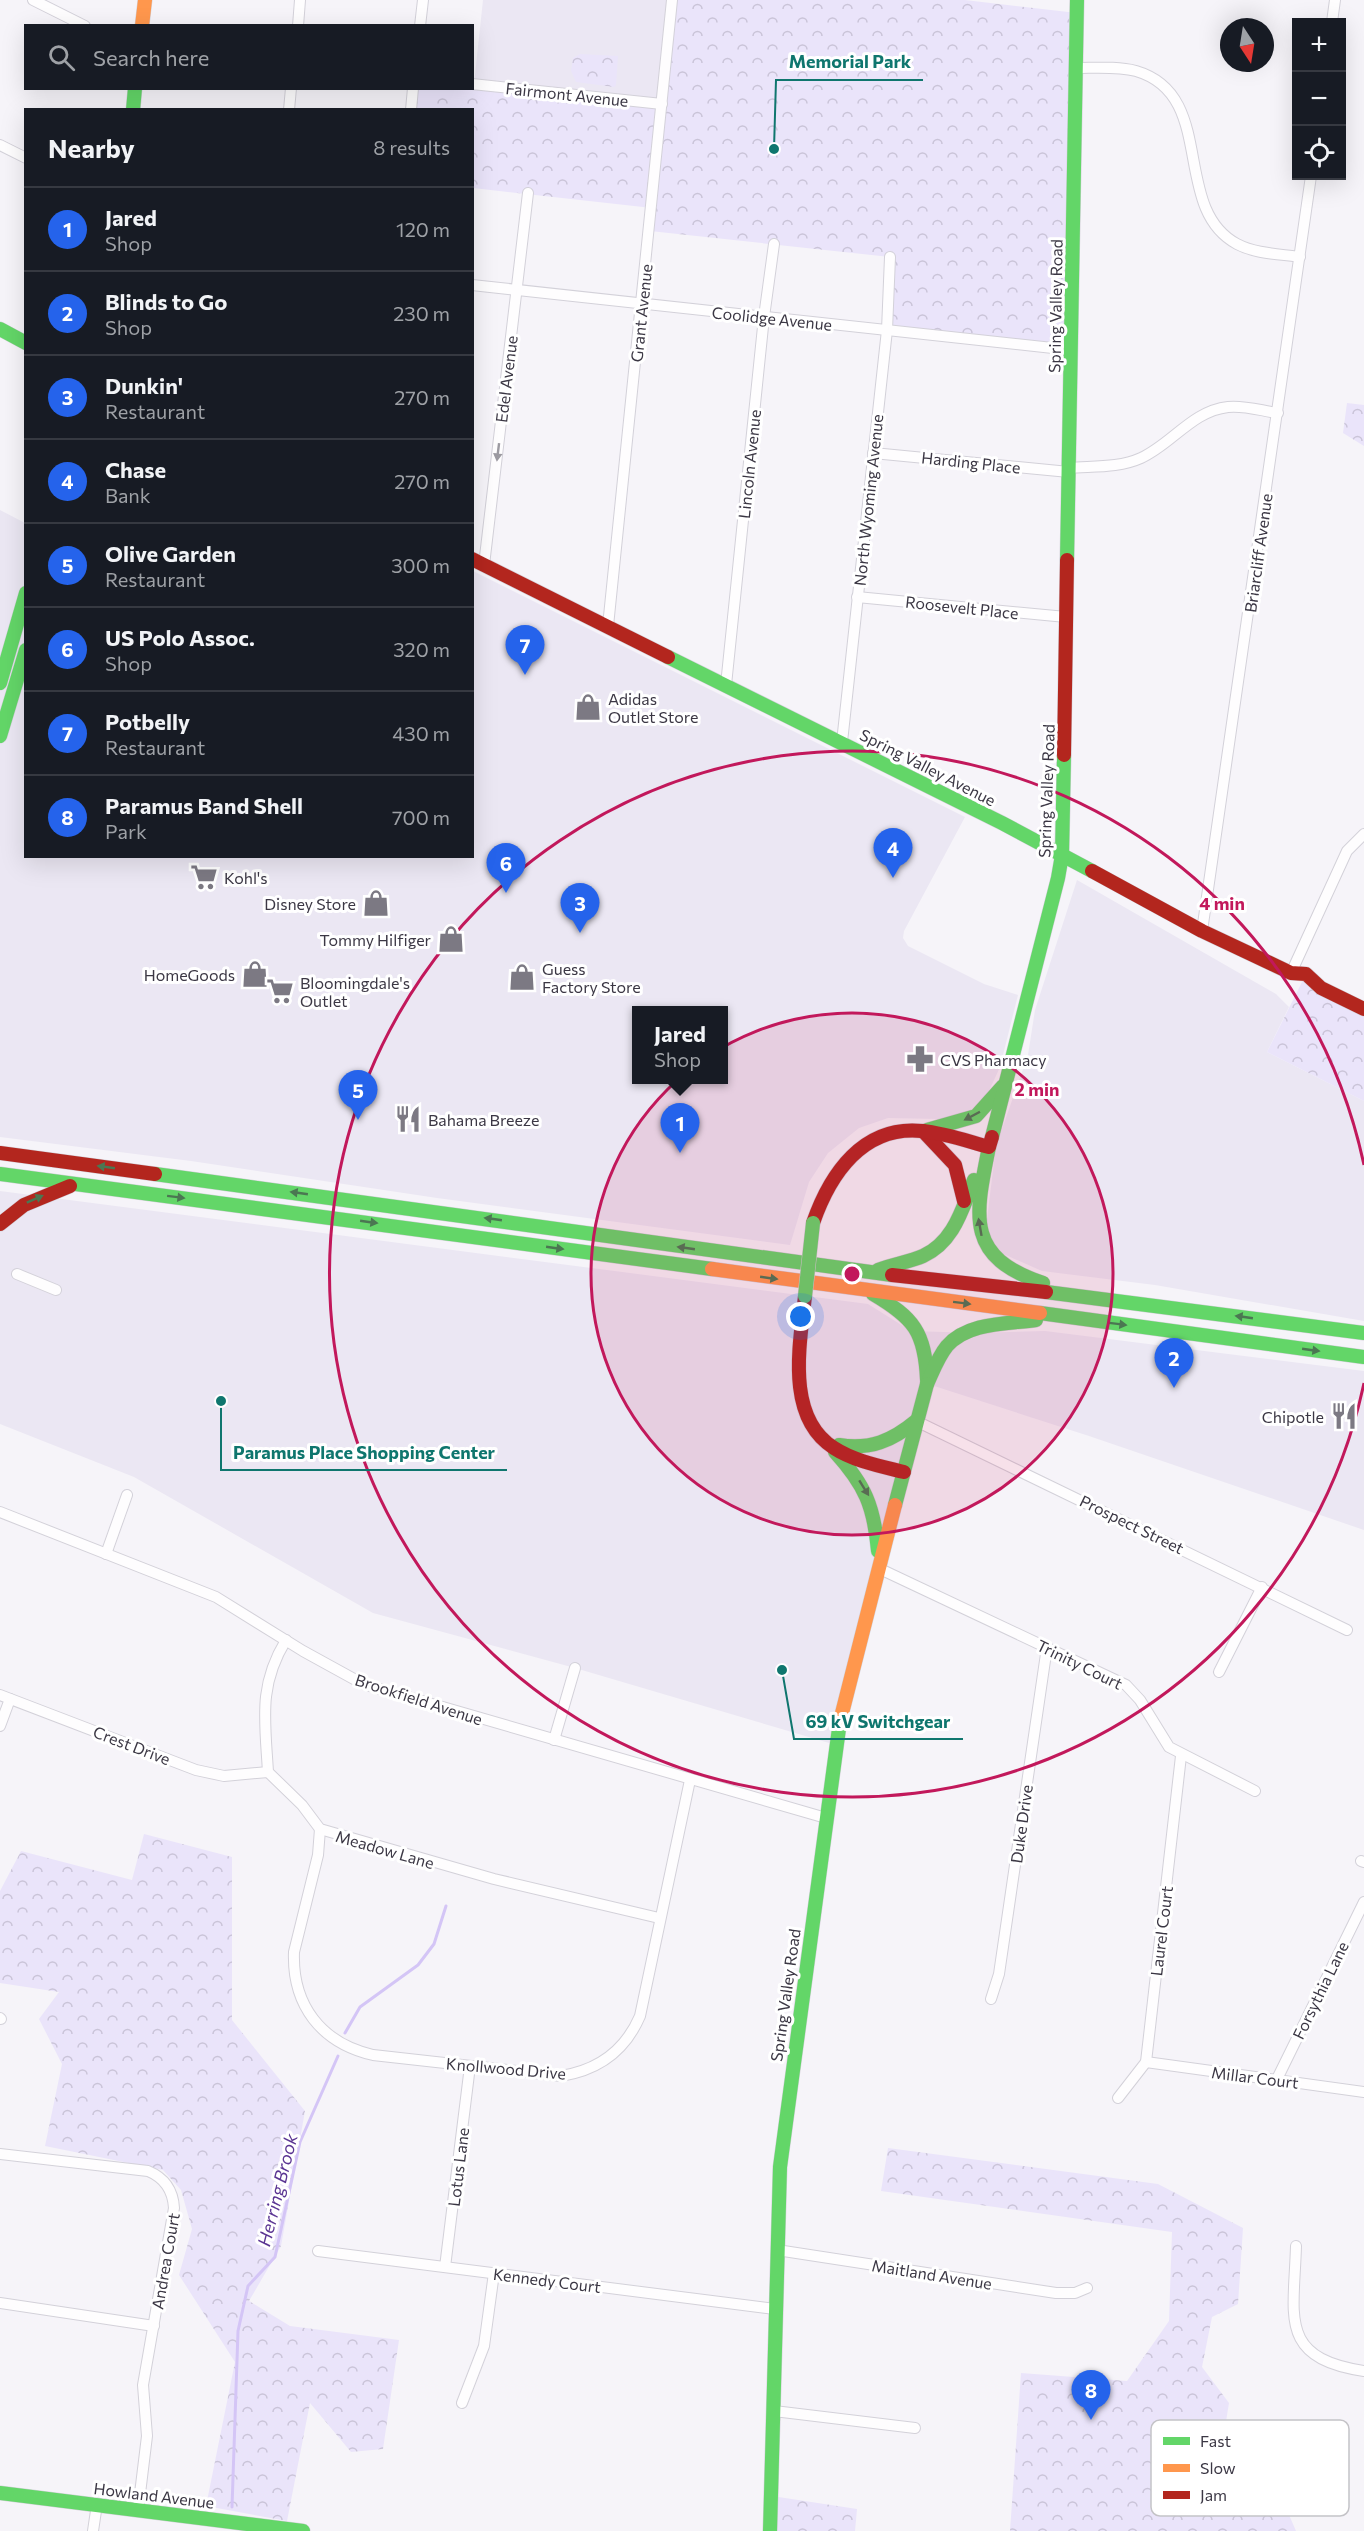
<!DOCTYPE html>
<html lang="en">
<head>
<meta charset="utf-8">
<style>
	:root { --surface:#171b24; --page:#242831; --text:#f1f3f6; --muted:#9ea1a6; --line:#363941; --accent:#2563eb }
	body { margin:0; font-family:Commissioner,sans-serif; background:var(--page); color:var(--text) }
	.controls { position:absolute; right:18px; top:18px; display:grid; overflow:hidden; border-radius:0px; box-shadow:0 6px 24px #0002 }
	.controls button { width:54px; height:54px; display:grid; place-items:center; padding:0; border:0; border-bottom:2px solid var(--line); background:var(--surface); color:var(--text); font:30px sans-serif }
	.compass { position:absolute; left:1220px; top:18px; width:54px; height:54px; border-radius:50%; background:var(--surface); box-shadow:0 6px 24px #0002; rotate:168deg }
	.you { position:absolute; left:801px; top:1317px; width:21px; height:21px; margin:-15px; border:4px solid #fff; border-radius:50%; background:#1a73e8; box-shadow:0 0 0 9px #1a73e833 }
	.badge { display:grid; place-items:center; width:39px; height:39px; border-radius:50%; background:var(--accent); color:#fff; font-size:20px; font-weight:700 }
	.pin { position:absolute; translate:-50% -50px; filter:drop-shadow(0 2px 3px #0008) }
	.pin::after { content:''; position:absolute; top:32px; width:21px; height:18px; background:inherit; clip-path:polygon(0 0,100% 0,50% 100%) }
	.popup { position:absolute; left:632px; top:1006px; width:96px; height:78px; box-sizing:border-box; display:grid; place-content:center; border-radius:0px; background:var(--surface); filter:drop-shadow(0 2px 4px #0005); font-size:20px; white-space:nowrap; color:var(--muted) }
	.popup b { font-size:22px; color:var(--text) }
	.popup::after { content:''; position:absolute; left:50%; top:100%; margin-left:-12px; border:12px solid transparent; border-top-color:var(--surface) }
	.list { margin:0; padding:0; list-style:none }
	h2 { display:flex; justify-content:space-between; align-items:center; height:78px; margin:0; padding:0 24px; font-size:26px }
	h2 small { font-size:20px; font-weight:400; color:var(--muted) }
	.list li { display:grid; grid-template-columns:39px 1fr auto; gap:18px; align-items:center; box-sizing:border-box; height:84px; padding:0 24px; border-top:2px solid var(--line) }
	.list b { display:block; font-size:22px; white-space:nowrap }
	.list p { margin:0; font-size:20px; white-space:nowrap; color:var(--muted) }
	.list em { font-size:20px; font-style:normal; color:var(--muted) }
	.icon { flex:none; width:33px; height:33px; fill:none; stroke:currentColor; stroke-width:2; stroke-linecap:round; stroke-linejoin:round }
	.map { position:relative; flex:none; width:1364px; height:2531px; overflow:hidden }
	.search { position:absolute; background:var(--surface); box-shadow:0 6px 24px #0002; left:24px; top:24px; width:450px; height:66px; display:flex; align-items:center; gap:15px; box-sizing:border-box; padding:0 21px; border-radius:0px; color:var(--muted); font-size:22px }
	.panel { position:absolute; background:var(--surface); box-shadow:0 6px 24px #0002; left:24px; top:108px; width:450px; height:750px; border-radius:0px }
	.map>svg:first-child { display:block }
	.built { fill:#ebe7f3; fill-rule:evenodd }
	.forest { fill:url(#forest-crowns) }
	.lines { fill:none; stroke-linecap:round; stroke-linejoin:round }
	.stream { stroke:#d4c5f6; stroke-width:3 }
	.street-casing { stroke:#d3d1d9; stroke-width:12 }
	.fast-casing { stroke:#d3d1d9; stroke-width:15 }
	.slow-casing { stroke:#d3d1d9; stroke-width:15 }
	.jam-casing { stroke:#d3d1d9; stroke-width:15 }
	.street { stroke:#fefdfe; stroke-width:10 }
	.fast { stroke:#63d668; stroke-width:14 }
	.slow { stroke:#ff974d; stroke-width:14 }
	.jam { stroke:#b3261e; stroke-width:14 }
	.fast-bridge-casing { stroke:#d3d1d9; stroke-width:15; stroke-linecap:butt }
	.fast-bridge { stroke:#63d668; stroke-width:14 }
	.oneway { fill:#9c9aa1 }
	.oneway2 { fill:#4b7752 }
	.ring { fill:none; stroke:#c2185b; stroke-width:3 }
	.labels { text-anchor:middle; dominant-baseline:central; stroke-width:6; stroke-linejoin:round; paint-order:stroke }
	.street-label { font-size:16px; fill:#3b3744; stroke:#fff }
	.poi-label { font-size:16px; fill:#3b3744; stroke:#fff; text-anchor:start }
	.water-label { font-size:18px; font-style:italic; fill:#5b3593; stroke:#fff }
	.key { fill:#fff; stroke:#c4c3c7; stroke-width:1.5 }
	.key-label { font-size:16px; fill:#3b3744 }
	.centre { fill:#c2185b; stroke:#fff; stroke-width:3 }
	.ring-label { font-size:18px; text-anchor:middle; font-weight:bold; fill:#c2185b; stroke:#fff; stroke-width:6; stroke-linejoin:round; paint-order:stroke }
	.leader { fill:none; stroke:#0f766e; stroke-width:2 }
	.callout-dot { fill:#0f766e; stroke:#fff; stroke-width:2 }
	.callout-label { font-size:18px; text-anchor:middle; font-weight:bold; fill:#0f766e; stroke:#fff; stroke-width:6; stroke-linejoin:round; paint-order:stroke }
</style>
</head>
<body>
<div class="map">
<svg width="1364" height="2531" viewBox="0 0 1364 2531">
	<defs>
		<pattern id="forest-crowns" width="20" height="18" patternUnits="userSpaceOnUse" patternTransform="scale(1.5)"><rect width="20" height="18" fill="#eae4fa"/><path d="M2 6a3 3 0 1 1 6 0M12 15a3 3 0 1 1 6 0" fill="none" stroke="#cac4d8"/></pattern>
	</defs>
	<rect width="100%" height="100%" fill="#f6f4f9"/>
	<g class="built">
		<polygon points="483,0 672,0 662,104 474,84"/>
		<path d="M0,510L25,523L26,856H472L473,571L965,817L904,931L903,938L908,946L984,984L1018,995L1000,1067L989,1091L973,1110L940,1119L888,1118L859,1128L828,1153L809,1182L790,1245L437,1198L191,1161L0,1137ZM636,1010H724V1080H636Z"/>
		<polygon points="1077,880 1276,994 1289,1007 1267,1052 1364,1101 1364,1321 1155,1285 1042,1271 999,1252 986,1227 996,1146 1028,1055 1035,1010"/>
		<polygon points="0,1191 868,1304 911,1331 975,1333 1045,1331 1364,1371 1364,1530 1089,1436 928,1384 836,1745 575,1668 373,1613 134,1477 0,1424"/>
	</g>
	<g class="forest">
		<polygon points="672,0 965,0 1077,13 1071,350 887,330 890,257 650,231 652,208 473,188 472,110 411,110 413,89 472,88 662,104"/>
		<polygon points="580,54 618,56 616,85 614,87 576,82 571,71 573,58"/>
		<polygon points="1347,403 1364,405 1364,446 1343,433"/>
		<polygon points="1306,974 1364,1004 1364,1101 1267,1052"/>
		<polygon points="144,1834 232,1857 232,2020 305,2111 281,2246 249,2301 290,2326 399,2340 383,2449 351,2452 310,2403 287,2521 206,2506 235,2362 179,2275 192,2229 181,2190 163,2170 45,2146 62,2064 39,2019 59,1992 0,1983 0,1891 21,1851 132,1880"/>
		<polygon points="888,2148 1158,2184 1243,2228 1238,2304 1212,2317 1202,2367 1229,2403 1222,2446 1251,2453 1256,2430 1300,2452 1283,2501 1296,2531 1010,2531 1021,2373 1127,2381 1169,2321 1172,2232 881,2191"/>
		<polygon points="772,2496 857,2509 855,2531 770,2531"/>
	</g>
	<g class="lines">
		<g class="stream">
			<polyline points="345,2033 360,2007 418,1965 434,1944 446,1906"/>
			<polyline points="232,2507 238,2331 248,2286 275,2257 300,2142 338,2056"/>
		</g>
		<defs>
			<g id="street">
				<polyline points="33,0 85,26"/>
				<polyline points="1332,22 1335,0"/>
				<polyline points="298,26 300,0"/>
				<polyline points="420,26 423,0"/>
				<path d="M1076,68C1095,68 1117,66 1136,71C1218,95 1170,208 1237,244C1256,254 1280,254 1300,257"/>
				<polyline points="472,84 662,104"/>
				<polyline points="289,110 291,88"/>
				<polyline points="411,110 413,88"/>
				<polyline points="0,145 26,158"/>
				<polyline points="472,285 1071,350"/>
				<polyline points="873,453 1069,472"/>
				<path d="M1069,468C1093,466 1119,468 1141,458C1172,444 1192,411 1228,407C1244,405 1262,411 1278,413"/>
				<polyline points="484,565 528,193"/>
				<polyline points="857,597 1066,617"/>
				<polyline points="608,626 672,0"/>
				<polyline points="726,685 764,317 774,244"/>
				<polyline points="842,742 887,330 890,257"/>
				<polyline points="1202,931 1311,176"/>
				<polyline points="1291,973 1347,851 1364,834"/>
				<polyline points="17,1274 56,1290"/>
				<polyline points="916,1421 1347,1630"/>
				<polyline points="0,1512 216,1597 303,1651 363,1684 826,1818"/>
				<polyline points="106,1554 127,1495"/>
				<polyline points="878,1568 1126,1685 1140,1700 1169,1747 1255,1791"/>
				<path d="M286,1640C258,1686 265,1720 268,1772L302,1805L320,1829L494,1879L659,1918"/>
				<polyline points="1219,1672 1262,1587"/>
				<polyline points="0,1695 196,1770 224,1776 268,1772"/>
				<polyline points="0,1726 10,1699"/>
				<polyline points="554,1740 575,1668"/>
				<path d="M320,1829L318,1855L294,1952C292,2005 321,2043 373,2055L561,2076C599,2070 625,2051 640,2016L690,1780"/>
				<polyline points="1361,1861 1364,1862"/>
				<polyline points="991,1999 999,1974 1047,1647"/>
				<polyline points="0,2018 1,2019"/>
				<polyline points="1146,2062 1364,2092"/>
				<polyline points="1277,2079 1364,1902"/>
				<polyline points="1118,2098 1146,2062 1181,1756"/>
				<path d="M0,2154L148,2171C165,2178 173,2190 174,2208L143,2385L147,2436L138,2510"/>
				<path d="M1296,2246C1294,2317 1278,2358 1364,2371"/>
				<polyline points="777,2250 1056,2293 1075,2293 1087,2288"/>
				<polyline points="318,2251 775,2309"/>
				<polyline points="445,2267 470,2066"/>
				<polyline points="0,2303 154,2326"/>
				<polyline points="462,2403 484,2346 494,2273"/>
				<polyline points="774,2411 915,2428"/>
				<polyline points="93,2531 97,2504"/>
			</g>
			<g id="fast">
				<polyline points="133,110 135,88"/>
				<polyline points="0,329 26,343"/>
				<polyline points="1067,560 1077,0"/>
				<polyline points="668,657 1002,823 1092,871"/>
				<polyline points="0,683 26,593"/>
				<polyline points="0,736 26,650"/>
				<polyline points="927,1130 976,1116 1003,1086"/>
				<polyline points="992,1137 1058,878 1062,855 1064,755"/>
				<path d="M989,1147C975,1216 965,1257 1043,1283"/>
				<polyline points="0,1174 712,1269"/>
				<polyline points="155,1174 892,1275"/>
				<path d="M878,1270C893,1264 909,1262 923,1256C954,1242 962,1209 974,1180"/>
				<polyline points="1046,1292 1364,1333"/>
				<path d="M873,1294C914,1318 925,1332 927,1380"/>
				<polyline points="1040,1313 1364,1357"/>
				<path d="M927,1384C933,1371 938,1357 947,1346C968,1322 1007,1324 1036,1320"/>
				<path d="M839,1445C870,1450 892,1441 916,1421"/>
				<path d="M835,1452C865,1485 874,1506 878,1551"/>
				<polyline points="895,1505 927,1384"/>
				<polyline points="0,2493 303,2531"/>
				<polyline points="770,2531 780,2167 840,1721"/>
			</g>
			<g id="slow">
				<polyline points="142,26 145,0"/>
				<polyline points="712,1269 1040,1313"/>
				<polyline points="840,1721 895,1505"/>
			</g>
			<g id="jam">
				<polyline points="472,559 668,657"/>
				<polyline points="1064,755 1067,560"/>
				<polyline points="1092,871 1202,931 1291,973 1306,974 1321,988 1364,1009"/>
				<polyline points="923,1131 955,1165 964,1201"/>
				<polyline points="0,1153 155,1174"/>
				<path d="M813,1223C830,1174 863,1125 922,1131C945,1133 967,1141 989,1147L992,1137"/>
				<polyline points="0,1224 24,1205 70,1186"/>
				<polyline points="892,1275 1046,1292"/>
				<path d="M805,1296C800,1344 785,1417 834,1448C854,1461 880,1466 904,1472"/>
			</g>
		</defs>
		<use href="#street" class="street-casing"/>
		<use href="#fast" class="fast-casing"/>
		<use href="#slow" class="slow-casing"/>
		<use href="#jam" class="jam-casing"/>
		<use href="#street" class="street"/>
		<use href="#fast" class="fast"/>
		<use href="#slow" class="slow"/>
		<use href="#jam" class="jam"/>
		<defs>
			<polyline id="fast-bridge" points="805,1296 813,1223"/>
		</defs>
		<use href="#fast-bridge" class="fast-bridge-casing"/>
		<use href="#fast-bridge" class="fast-bridge"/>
	</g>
	<defs><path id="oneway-solid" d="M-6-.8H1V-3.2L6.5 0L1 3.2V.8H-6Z" transform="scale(1.5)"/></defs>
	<use class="oneway" href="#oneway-solid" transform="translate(498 452) rotate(97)"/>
	<g class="oneway2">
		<use href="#oneway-solid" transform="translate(972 1116) rotate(152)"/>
		<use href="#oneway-solid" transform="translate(106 1167) rotate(-172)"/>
		<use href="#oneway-solid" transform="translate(299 1193) rotate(-172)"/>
		<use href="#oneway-solid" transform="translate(176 1197) rotate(7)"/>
		<use href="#oneway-solid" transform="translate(35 1199) rotate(-24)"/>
		<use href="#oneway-solid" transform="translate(493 1219) rotate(-172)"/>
		<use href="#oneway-solid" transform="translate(369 1222) rotate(8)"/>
		<use href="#oneway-solid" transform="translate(980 1227) rotate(-100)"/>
		<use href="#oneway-solid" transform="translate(555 1248) rotate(8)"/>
		<use href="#oneway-solid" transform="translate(686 1248) rotate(-172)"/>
		<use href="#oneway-solid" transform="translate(769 1278) rotate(8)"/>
		<use href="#oneway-solid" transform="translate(962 1303) rotate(7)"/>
		<use href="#oneway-solid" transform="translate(1244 1317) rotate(-172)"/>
		<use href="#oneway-solid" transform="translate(1118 1324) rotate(7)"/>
		<use href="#oneway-solid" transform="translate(1311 1350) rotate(8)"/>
		<use href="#oneway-solid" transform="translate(864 1488) rotate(58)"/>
	</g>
	<circle cx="852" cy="1274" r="261" fill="#c2185b" fill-opacity=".12"/>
	<g class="ring">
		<circle cx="852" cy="1274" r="261"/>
		<path d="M1364 1383A523 523 0 1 1 1364 1165"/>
	</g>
	<defs>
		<symbol id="shop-bare" viewBox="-9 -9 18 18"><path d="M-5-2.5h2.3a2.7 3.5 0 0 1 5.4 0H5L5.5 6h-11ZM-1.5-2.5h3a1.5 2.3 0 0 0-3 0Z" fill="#7c7983" stroke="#fff" stroke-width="2.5" paint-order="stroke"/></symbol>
		<symbol id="supermarket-bare" viewBox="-9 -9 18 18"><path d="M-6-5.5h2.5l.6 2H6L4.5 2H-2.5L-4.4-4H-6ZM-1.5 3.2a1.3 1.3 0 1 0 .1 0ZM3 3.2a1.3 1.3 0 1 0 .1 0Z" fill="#7c7983" stroke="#fff" stroke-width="2.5" paint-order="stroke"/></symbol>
		<symbol id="pharmacy-bare" viewBox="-9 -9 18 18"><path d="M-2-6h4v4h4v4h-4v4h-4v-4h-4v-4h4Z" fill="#7c7983" stroke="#fff" stroke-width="2.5" paint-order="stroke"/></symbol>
		<symbol id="restaurant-bare" viewBox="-9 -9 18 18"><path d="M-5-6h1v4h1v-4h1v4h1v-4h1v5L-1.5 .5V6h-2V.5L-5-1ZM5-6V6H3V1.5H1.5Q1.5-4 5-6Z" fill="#7c7983" stroke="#fff" stroke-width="2.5" paint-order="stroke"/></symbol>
	</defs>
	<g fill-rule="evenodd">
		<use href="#shop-bare" x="569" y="688" width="38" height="38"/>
		<use href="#supermarket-bare" x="185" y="858" width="38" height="38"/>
		<use href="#shop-bare" x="357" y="884" width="38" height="38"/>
		<use href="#shop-bare" x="432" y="920" width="38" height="38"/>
		<use href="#shop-bare" x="236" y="955" width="38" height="38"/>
		<use href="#shop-bare" x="503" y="958" width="38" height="38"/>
		<use href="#supermarket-bare" x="261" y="972" width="38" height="38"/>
		<use href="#pharmacy-bare" x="901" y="1040" width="38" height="38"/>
		<use href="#restaurant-bare" x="389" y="1100" width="38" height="38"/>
		<use href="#restaurant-bare" x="1325" y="1397" width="38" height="38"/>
	</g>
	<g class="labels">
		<g class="street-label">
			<text transform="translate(567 94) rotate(6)">Fairmont Avenue</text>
			<text transform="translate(1055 306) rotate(-89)">Spring Valley Road</text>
			<text transform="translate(641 313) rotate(-84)">Grant Avenue</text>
			<text transform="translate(772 318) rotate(6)">Coolidge Avenue</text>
			<text transform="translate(506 379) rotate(-83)">Edel Avenue</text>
			<text transform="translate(971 462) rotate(6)">Harding Place</text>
			<text transform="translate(749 464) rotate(-84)">Lincoln Avenue</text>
			<text transform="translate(868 500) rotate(-84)">North Wyoming Avenue</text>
			<text transform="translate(1258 553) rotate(-82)">Briarcliff Avenue</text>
			<text transform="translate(962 607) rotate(6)">Roosevelt Place</text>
			<text transform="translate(928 767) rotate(27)">Spring Valley Avenue</text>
			<text transform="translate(1046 791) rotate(-88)">Spring Valley Road</text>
			<text transform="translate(1132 1524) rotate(26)">Prospect Street</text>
			<text transform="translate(1080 1664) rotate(26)">Trinity Court</text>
			<text transform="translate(419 1699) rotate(18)">Brookfield Avenue</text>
			<text transform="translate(132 1745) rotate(21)">Crest Drive</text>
			<text transform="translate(1021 1824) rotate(-82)">Duke Drive</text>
			<text transform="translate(385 1849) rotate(16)">Meadow Lane</text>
			<text transform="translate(1161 1931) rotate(-83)">Laurel Court</text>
			<text transform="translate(1320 1990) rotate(-64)">Forsythia Lane</text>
			<text transform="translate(785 1995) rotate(-82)">Spring Valley Road</text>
			<text transform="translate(506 2068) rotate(5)">Knollwood Drive</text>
			<text transform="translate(1255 2077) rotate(7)">Millar Court</text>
			<text transform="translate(458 2167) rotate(-83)">Lotus Lane</text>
			<text transform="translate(165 2261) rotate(-80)">Andrea Court</text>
			<text transform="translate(932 2274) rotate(9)">Maitland Avenue</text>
			<text transform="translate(547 2280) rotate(7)">Kennedy Court</text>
			<text transform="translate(154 2495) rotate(7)">Howland Avenue</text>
		</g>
		<g class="poi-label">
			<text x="608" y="698">Adidas<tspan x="608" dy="18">Outlet Store</tspan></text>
			<text x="224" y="877">Kohl's</text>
			<text x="356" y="903" text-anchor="end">Disney Store</text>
			<text x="431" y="939" text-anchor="end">Tommy Hilfiger</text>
			<text x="542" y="968">Guess<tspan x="542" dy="18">Factory Store</tspan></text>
			<text x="235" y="974" text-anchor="end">HomeGoods</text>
			<text x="300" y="982">Bloomingdale's<tspan x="300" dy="18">Outlet</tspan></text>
			<text x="940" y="1059">CVS Pharmacy</text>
			<text x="428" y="1119">Bahama Breeze</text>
			<text x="1324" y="1416" text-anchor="end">Chipotle</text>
		</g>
		<g class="water-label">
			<text transform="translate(277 2190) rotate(-76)">Herring Brook</text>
		</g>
	</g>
	<rect x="1151" y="2420" width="198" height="96" rx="9" class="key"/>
	<rect x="1163" y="2437" width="27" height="8" fill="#63d668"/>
	<rect x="1163" y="2464" width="27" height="8" fill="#ff974d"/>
	<rect x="1163" y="2491" width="27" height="8" fill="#b3261e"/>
	<g class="key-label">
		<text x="1200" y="2447">Fast</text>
		<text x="1200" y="2474">Slow</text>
		<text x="1200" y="2501">Jam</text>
	</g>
	<circle cx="852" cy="1274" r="9" class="centre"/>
	<g class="ring-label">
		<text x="1222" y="910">4 min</text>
		<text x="1037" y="1096">2 min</text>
	</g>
	<path class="leader" d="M774 149L776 80H923M221 1401L221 1470H507M782 1670L794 1739H963"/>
	<g class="callout-dot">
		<circle cx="774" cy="149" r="6"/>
		<circle cx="221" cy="1401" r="6"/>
		<circle cx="782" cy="1670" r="6"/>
	</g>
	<g class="callout-label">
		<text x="850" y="68">Memorial Park</text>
		<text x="364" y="1459">Paramus Place Shopping Center</text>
		<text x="878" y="1728">69 kV Switchgear</text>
	</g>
</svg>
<div class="controls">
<button>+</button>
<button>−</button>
<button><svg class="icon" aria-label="locate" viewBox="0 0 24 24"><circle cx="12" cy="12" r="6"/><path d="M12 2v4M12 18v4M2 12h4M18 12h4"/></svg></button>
</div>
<svg class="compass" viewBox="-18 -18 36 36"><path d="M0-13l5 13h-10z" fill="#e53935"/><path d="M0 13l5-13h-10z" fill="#9ea1a6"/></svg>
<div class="you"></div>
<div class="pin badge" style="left:680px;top:1153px">1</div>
<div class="popup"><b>Jared</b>Shop</div>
<div class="pin badge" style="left:1174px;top:1388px">2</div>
<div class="pin badge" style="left:580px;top:933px">3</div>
<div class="pin badge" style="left:893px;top:878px">4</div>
<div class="pin badge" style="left:358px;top:1120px">5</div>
<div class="pin badge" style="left:506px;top:893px">6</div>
<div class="pin badge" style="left:525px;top:675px">7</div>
<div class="pin badge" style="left:1091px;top:2420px">8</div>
<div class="search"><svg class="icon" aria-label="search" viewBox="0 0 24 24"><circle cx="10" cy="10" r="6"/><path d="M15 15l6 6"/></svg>Search here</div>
<section class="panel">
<h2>Nearby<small>8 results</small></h2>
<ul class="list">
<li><span class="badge">1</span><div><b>Jared</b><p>Shop</p></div><em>120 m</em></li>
<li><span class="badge">2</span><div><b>Blinds to Go</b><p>Shop</p></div><em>230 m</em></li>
<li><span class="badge">3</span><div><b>Dunkin'</b><p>Restaurant</p></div><em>270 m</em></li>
<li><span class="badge">4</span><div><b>Chase</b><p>Bank</p></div><em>270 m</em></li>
<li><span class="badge">5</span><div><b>Olive Garden</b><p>Restaurant</p></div><em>300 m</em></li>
<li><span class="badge">6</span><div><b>US Polo Assoc.</b><p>Shop</p></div><em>320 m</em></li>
<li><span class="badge">7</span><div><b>Potbelly</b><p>Restaurant</p></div><em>430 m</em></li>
<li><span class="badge">8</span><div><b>Paramus Band Shell</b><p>Park</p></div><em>700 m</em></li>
</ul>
</section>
</div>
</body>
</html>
